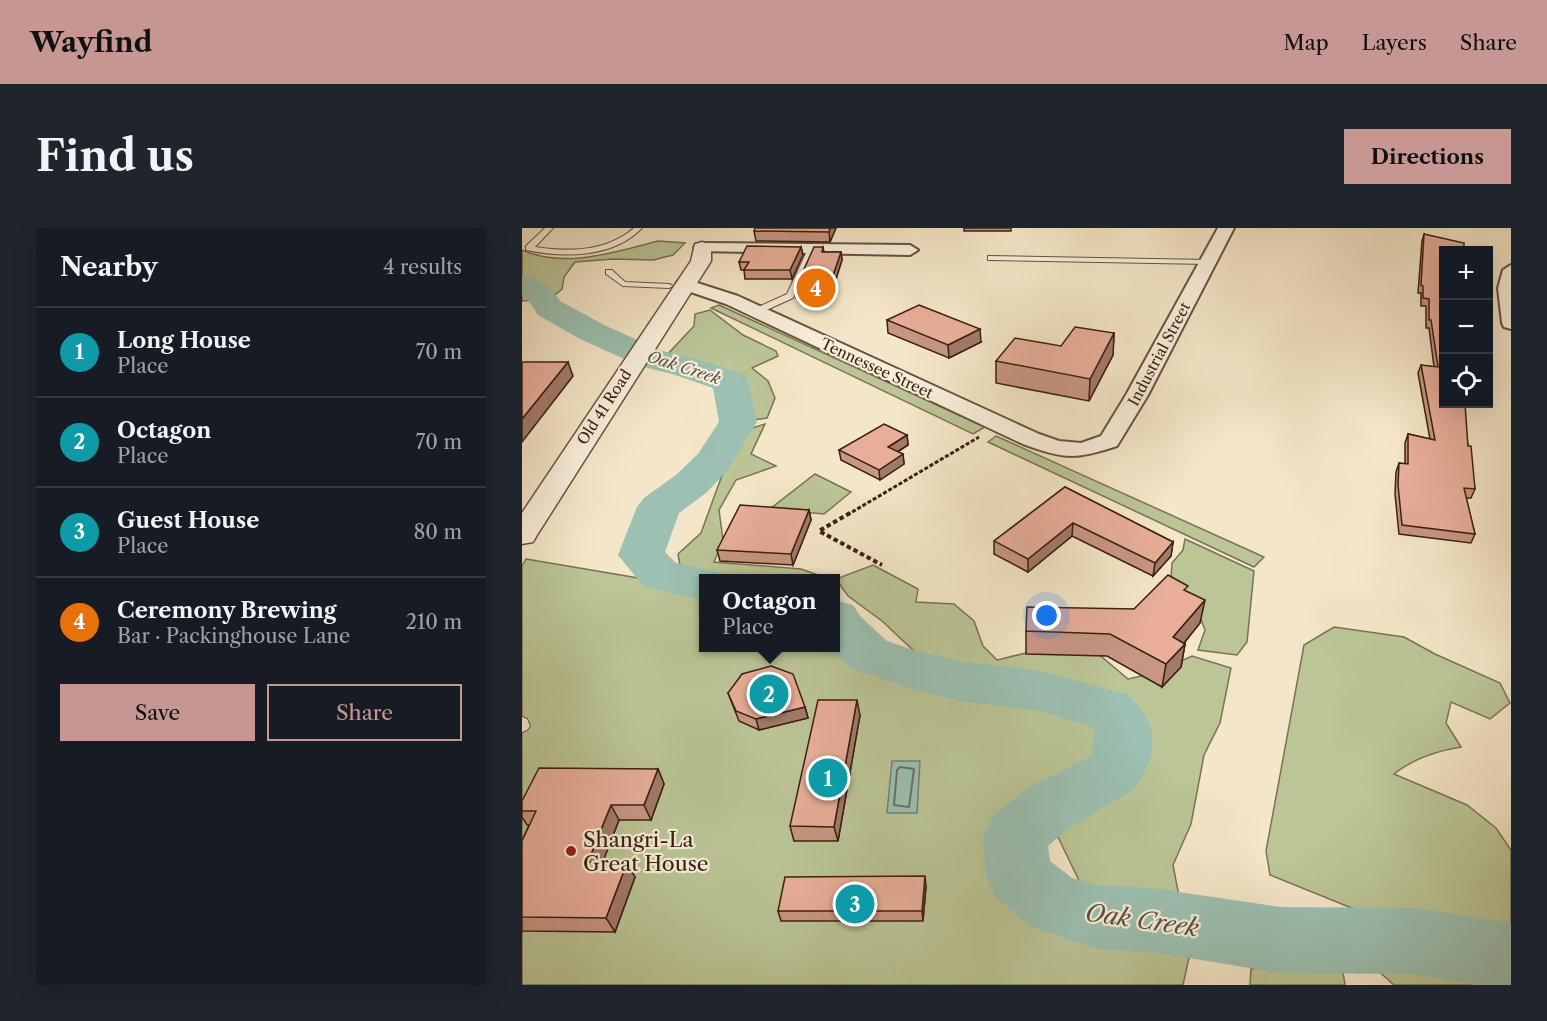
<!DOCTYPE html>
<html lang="en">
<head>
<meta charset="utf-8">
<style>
	:root { --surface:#171b24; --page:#20242c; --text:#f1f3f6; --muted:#9ea1a6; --line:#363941; --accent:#c59692 }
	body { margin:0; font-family:"Libre Caslon Text",serif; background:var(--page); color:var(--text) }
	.controls { position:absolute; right:18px; top:18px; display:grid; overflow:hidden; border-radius:0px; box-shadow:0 6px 24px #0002 }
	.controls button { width:54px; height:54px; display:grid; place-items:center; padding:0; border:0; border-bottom:2px solid var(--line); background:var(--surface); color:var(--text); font:30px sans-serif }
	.you { position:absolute; left:525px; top:388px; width:21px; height:21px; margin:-15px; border:4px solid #fff; border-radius:50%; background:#1a73e8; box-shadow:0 0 0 9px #1a73e833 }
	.badge { display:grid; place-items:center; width:39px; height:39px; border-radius:50%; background:var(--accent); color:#fff; font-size:20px; font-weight:700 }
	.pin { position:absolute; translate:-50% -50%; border:3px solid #fff; box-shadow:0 2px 6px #0006 }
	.popup { position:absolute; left:177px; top:346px; width:141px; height:78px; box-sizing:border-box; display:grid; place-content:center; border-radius:0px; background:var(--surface); filter:drop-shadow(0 2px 4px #0005); font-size:20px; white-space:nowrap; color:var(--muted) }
	.popup b { font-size:22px; color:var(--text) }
	.popup::after { content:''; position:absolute; left:50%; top:100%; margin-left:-12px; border:12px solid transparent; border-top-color:var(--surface) }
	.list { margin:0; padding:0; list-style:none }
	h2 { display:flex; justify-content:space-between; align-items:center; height:78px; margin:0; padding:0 24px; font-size:26px }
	h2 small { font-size:20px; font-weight:400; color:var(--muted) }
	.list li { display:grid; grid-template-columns:39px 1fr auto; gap:18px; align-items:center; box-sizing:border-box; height:90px; padding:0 24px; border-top:2px solid var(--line) }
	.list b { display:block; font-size:22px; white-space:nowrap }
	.list p { margin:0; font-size:20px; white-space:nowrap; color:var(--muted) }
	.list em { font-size:20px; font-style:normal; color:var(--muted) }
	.actions { display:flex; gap:12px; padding:18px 24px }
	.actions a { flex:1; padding:14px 0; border:2px solid var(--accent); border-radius:0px; text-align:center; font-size:21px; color:var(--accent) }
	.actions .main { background:var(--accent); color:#111 }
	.icon { flex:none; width:33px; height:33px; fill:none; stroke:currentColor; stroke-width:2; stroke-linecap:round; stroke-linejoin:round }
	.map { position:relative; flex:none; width:989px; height:757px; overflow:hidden; border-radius:0px }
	header { display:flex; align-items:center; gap:36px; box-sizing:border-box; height:84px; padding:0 30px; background:var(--accent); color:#111 }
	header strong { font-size:28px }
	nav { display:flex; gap:33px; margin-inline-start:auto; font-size:21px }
	.intro { display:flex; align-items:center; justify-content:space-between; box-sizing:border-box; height:144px; padding:0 36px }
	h1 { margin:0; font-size:42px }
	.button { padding:15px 27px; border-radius:0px; background:var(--accent); color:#111; font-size:21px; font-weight:700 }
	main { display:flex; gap:36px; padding:0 36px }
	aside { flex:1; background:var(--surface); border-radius:0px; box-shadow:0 6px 24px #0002 }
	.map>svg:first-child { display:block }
	.green { fill:#bbc596; stroke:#7a7254; stroke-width:1.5 }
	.water { fill:#9cc0b2; stroke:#758072; stroke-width:1.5 }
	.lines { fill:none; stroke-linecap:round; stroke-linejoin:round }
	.shore { stroke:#6b7062; stroke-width:2 }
	.river { fill:#9cc0b2; fill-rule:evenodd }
	.service-casing { stroke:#68523f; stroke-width:2 }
	.minor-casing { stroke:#68523f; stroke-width:4 }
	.tertiary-casing { stroke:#68523f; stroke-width:3 }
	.path-far1 { stroke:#3a2011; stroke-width:3; stroke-dasharray:4 2; stroke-linecap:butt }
	.path { stroke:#3a2011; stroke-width:4; stroke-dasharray:4.5 3; stroke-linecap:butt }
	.service { fill:#f8efdb; fill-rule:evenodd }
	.minor { fill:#f8efdb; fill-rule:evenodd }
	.tertiary { fill:#f8efdb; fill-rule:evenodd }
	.wall { fill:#c89684; stroke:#3a2011; stroke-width:1.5 }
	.shaded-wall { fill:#a27a6b; stroke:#3a2011; stroke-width:1.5 }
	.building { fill:#e8ae99; stroke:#3a2011; stroke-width:1.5 }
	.poi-dot { fill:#8f2418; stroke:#f8efdb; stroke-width:2 }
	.labels { text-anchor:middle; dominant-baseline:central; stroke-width:4.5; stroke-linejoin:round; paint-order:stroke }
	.far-street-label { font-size:15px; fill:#3a2011; stroke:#f8efdb }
	.far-water-label { font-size:16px; font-style:italic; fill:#575041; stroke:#f8efdb }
	.near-poi-label { font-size:21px; fill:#3a2011; stroke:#f8efdb; text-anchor:start }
	.near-water-label { font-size:24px; font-style:italic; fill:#575041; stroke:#f8efdb }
</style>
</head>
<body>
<header>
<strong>Wayfind</strong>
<nav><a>Map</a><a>Layers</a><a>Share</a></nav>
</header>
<div class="intro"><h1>Find us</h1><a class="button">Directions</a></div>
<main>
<aside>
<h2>Nearby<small>4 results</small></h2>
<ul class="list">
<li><span class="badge" style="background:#0f9aa8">1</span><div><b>Long House</b><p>Place</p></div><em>70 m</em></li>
<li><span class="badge" style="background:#0f9aa8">2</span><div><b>Octagon</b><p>Place</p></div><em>70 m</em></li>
<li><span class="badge" style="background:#0f9aa8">3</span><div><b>Guest House</b><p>Place</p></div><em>80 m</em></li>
<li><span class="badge" style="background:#e8710a">4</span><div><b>Ceremony Brewing</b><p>Bar · Packinghouse Lane</p></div><em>210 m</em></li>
</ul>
<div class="actions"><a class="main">Save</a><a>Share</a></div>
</aside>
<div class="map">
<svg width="989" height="757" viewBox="0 0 989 757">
	<rect width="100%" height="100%" fill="#f4e6c8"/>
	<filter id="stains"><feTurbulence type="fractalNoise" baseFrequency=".00333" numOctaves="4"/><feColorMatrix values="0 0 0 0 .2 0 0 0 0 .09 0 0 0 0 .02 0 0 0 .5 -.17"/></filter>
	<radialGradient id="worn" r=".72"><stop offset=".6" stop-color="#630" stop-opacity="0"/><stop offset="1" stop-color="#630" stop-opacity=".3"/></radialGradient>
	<g class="green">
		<path d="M136,13L163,15L151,27L131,32L91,31L53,34L42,49L40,61L28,71L0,73V22C43,41 93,24 136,13Z"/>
		<polygon points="197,77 463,199 451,206 189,80"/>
		<polygon points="188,82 221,107 254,123 256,128 230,140 246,153 253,170 245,190 231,192 223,188 216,162 206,148 143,129 172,98 173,86"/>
		<polygon points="243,196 229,226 254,238 214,252 197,282 201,312 192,334 279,341 305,350 204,350 159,343 156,326 179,305 199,250 221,203"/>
		<polygon points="474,208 742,329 732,339 466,214"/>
		<polygon points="293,246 329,264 302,286 248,281"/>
		<polygon points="663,311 732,343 725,414 715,427 676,422 683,402 676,383 649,350 650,335 661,322"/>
		<polygon points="4,331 181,361 181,420 313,420 313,403 341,436 447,464 515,469 584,488 592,506 593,527 584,538 523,571 484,604 491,655 523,683 580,699 672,707 661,757 0,757 0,338"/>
		<polygon points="351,337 396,361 394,374 432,376 452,393 461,418 475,432 516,422 574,424 606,451 633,445 670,428 709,440 698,495 682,527 669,596 651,637 660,684 613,681 563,665 535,607 541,585 578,568 607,547 610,492 572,472 528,457 476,457 450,455 413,429 393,424 360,393 326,368 314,351"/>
		<path d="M812,399L882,409L913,426L978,455L988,475L968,491L929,474L924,495L939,519C914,523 892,530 872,546L945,577L974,600L989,622V702L963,698H887L837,683L748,647L744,623L782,417Z"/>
		<polygon points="818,724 823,757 728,757 729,741"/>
		<path d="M856,725L884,729L900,739C926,732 944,736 965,754L986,736L989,737V757H872L844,732Z"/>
	</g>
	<polygon class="water" points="370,533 398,533 395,585 365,585"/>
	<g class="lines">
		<polygon class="shore" points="378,539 392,541 387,579 372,577 375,542"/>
		<g class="river">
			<polygon points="0,47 11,50 29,60 38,73 82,97 140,123 171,130 221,146 226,154 235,194 205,243 184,265 157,285 143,324 154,335 198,345 202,350 181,350 181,372 122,359 96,327 115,279 122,270 154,247 176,226 197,194 191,160 150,146 118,138 58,111 16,87 6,72 0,68"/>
			<polygon points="313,372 331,377 338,388 365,413 397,424 443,434 514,442 607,467 622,486 630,502 629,530 621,547 611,562 548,599 526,618 528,633 550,650 576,657 637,661 758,679 893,680 989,695 989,757 953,757 893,746 758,745 637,725 576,721 507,698 474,669 464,648 461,608 471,588 504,561 569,528 573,505 568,498 514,482 443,474 392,462 327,439 308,420 313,420"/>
		</g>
		<defs>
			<g id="service">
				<path d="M23,0H31L13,19C47,24 84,24 112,0H120C91,30 42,30 4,22V18Z"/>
				<polygon points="290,19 294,21 271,70 238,85 232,85 232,81 265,66 286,21"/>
				<polygon points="466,28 686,32 690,34 686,36 469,32 466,32"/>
				<polygon points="84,42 90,42 103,54 147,56 151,58 147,60 101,58 84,46"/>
				<polygon points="0,489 5,491 8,498 5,502 0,504"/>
			</g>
			<g id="minor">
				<path d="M696,0H712L626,167L595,218C553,232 542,231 501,216L204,76L157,60L154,56L157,52L163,51L216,68L517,206L537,213L559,215L579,208L604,167Z"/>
				<polygon points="180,15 388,17 396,22 388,27 174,23 172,20 174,17"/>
				<polygon points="989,37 989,101 982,99 980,95 976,60 981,42"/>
			</g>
			<polygon id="tertiary" points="180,14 187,16 189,20 189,33 15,307 11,314 0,316 0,285 169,33 173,16"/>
		</defs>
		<use href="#service" class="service-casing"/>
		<use href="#minor" class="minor-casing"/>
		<use href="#tertiary" class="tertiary-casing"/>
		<polyline class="path-far1" points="325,287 457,209"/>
		<polyline class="path" points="328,285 297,303 360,337"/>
		<use href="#service" class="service"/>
		<use href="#minor" class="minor"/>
		<use href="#tertiary" class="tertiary"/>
	</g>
	<g class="wall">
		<polygon points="314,0 308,14 234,13 232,3"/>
		<rect x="442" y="0" width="47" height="3"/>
		<polygon points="902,6 921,22 946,218 953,261 949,270 944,270 953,306 949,315 877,306 873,266 874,244 877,235 883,236 883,215 886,206 908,211 896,145 899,137 912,139 907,100 904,100 904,78 899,78 899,65 896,65 900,13"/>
		<polygon points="279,19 281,27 270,51 223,51 222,42 219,42 217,34"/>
		<polygon points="301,19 302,24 319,24 320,32 308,70 274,70 273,61"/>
		<polygon points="365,92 459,114 427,130 366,105"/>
		<polygon points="592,105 591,127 567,173 474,155 474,133 539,118"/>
		<polygon points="385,207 386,217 376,224 381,226 382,236 358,252 319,232 317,222"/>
		<polygon points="543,259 651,314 649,328 631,348 550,308 506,344 472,326 472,313"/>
		<polygon points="287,282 289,292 271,337 198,333 195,322"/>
		<polygon points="665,364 678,395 662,415 663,416 659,439 640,459 585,428 504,426 504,403 612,381"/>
		<polygon points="206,465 283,479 286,490 237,502 217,493"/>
		<polygon points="338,487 316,613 272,613 268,598"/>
		<polygon points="136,541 142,556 129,592 97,592 80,635 105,635 113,649 93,704 0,703 0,613 7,597 5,597 0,589 0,573"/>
		<polygon points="404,658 401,693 259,693 256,683"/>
	</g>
	<g class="shaded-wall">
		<polygon points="308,0 314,0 308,14 307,4"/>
		<polygon points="279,19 281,27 270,51 268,42"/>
		<polygon points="319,24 320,32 308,70 306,62"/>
		<polygon points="458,101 459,114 427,130 426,117"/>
		<polygon points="592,105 591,127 567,173 568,151"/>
		<polygon points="46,134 51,148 0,214 0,191"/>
		<polygon points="385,207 386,217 367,229 366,219"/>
		<polygon points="381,226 382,236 358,252 357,242"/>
		<polygon points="287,282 289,292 271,337 269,326"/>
		<polygon points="551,295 550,308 506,344 506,331"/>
		<polygon points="651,314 649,328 631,348 633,335"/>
		<polygon points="683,372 678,395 650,430 663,416 659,439 640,459 644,436 651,409"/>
		<polygon points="335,472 338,487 316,613 312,599"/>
		<polygon points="283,479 286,490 237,502 234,491"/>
		<polygon points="136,541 142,556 129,592 122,577"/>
		<polygon points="89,577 97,592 75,649 66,634"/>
		<polygon points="105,635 113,649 93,704 84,690"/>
		<polygon points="403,648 404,658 401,693 400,683"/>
	</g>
	<g class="building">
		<polygon points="233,0 308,0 307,4 232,3"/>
		<polygon points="902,6 942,15 942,20 945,20 945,22 921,22 921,176 943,176 946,218 949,218 953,261 942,260 953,306 880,297 876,257 877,235 886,236 886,206 913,212 899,137 916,139 909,92 907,92 907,71 901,70 901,58 899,57"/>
		<polygon points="225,18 279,19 268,42 222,42 227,34 217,34"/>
		<polygon points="292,19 301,19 300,24 319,24 306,62 273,61"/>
		<polygon points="397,77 458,101 426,117 365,92"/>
		<polygon points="553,99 592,105 568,151 474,133 493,110 539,118"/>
		<polygon points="0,134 46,134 0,191"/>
		<polygon points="362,196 385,207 366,219 381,226 357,242 317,222"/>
		<polygon points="543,259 651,314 633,335 551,295 506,331 472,313"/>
		<polygon points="218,277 287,282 269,326 195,322"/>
		<polygon points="646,347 666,358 662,362 683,372 651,409 663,416 644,436 588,406 504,403 505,379 612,381"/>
		<polygon points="249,438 271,446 283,479 234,491 214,483 206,465 220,446"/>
		<polygon points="296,472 335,472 312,599 268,598"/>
		<polygon points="17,540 136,541 122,577 89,577 66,634 105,635 84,690 0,689 0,613 14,583 0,583 0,573"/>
		<polygon points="403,648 400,683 256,683 263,649"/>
	</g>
	<circle class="poi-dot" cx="49" cy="623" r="6"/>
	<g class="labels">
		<g class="far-street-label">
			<text transform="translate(637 126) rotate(-62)">Industrial Street</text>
			<text transform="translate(355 140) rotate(25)">Tennessee Street</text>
			<text transform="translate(82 179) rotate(-57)">Old 41 Road</text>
		</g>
		<g class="far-water-label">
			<text transform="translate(162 139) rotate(18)">Oak Creek</text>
		</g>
		<g class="near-poi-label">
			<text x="61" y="611">Shangri-La<tspan x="61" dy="24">Great House</tspan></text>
		</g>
		<g class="near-water-label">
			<text transform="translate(620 692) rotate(8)">Oak Creek</text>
		</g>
	</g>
	<rect width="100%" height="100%" filter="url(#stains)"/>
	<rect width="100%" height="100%" fill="url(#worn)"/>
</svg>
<div class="controls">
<button>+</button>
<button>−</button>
<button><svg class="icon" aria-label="locate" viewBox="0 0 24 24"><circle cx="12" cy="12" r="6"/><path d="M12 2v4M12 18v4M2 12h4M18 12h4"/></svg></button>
</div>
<div class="you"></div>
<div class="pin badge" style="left:306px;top:550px;background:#0f9aa8">1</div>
<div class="pin badge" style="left:247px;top:466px;background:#0f9aa8">2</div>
<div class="popup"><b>Octagon</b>Place</div>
<div class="pin badge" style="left:333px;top:676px;background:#0f9aa8">3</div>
<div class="pin badge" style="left:294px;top:60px;background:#e8710a">4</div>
</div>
</main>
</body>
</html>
